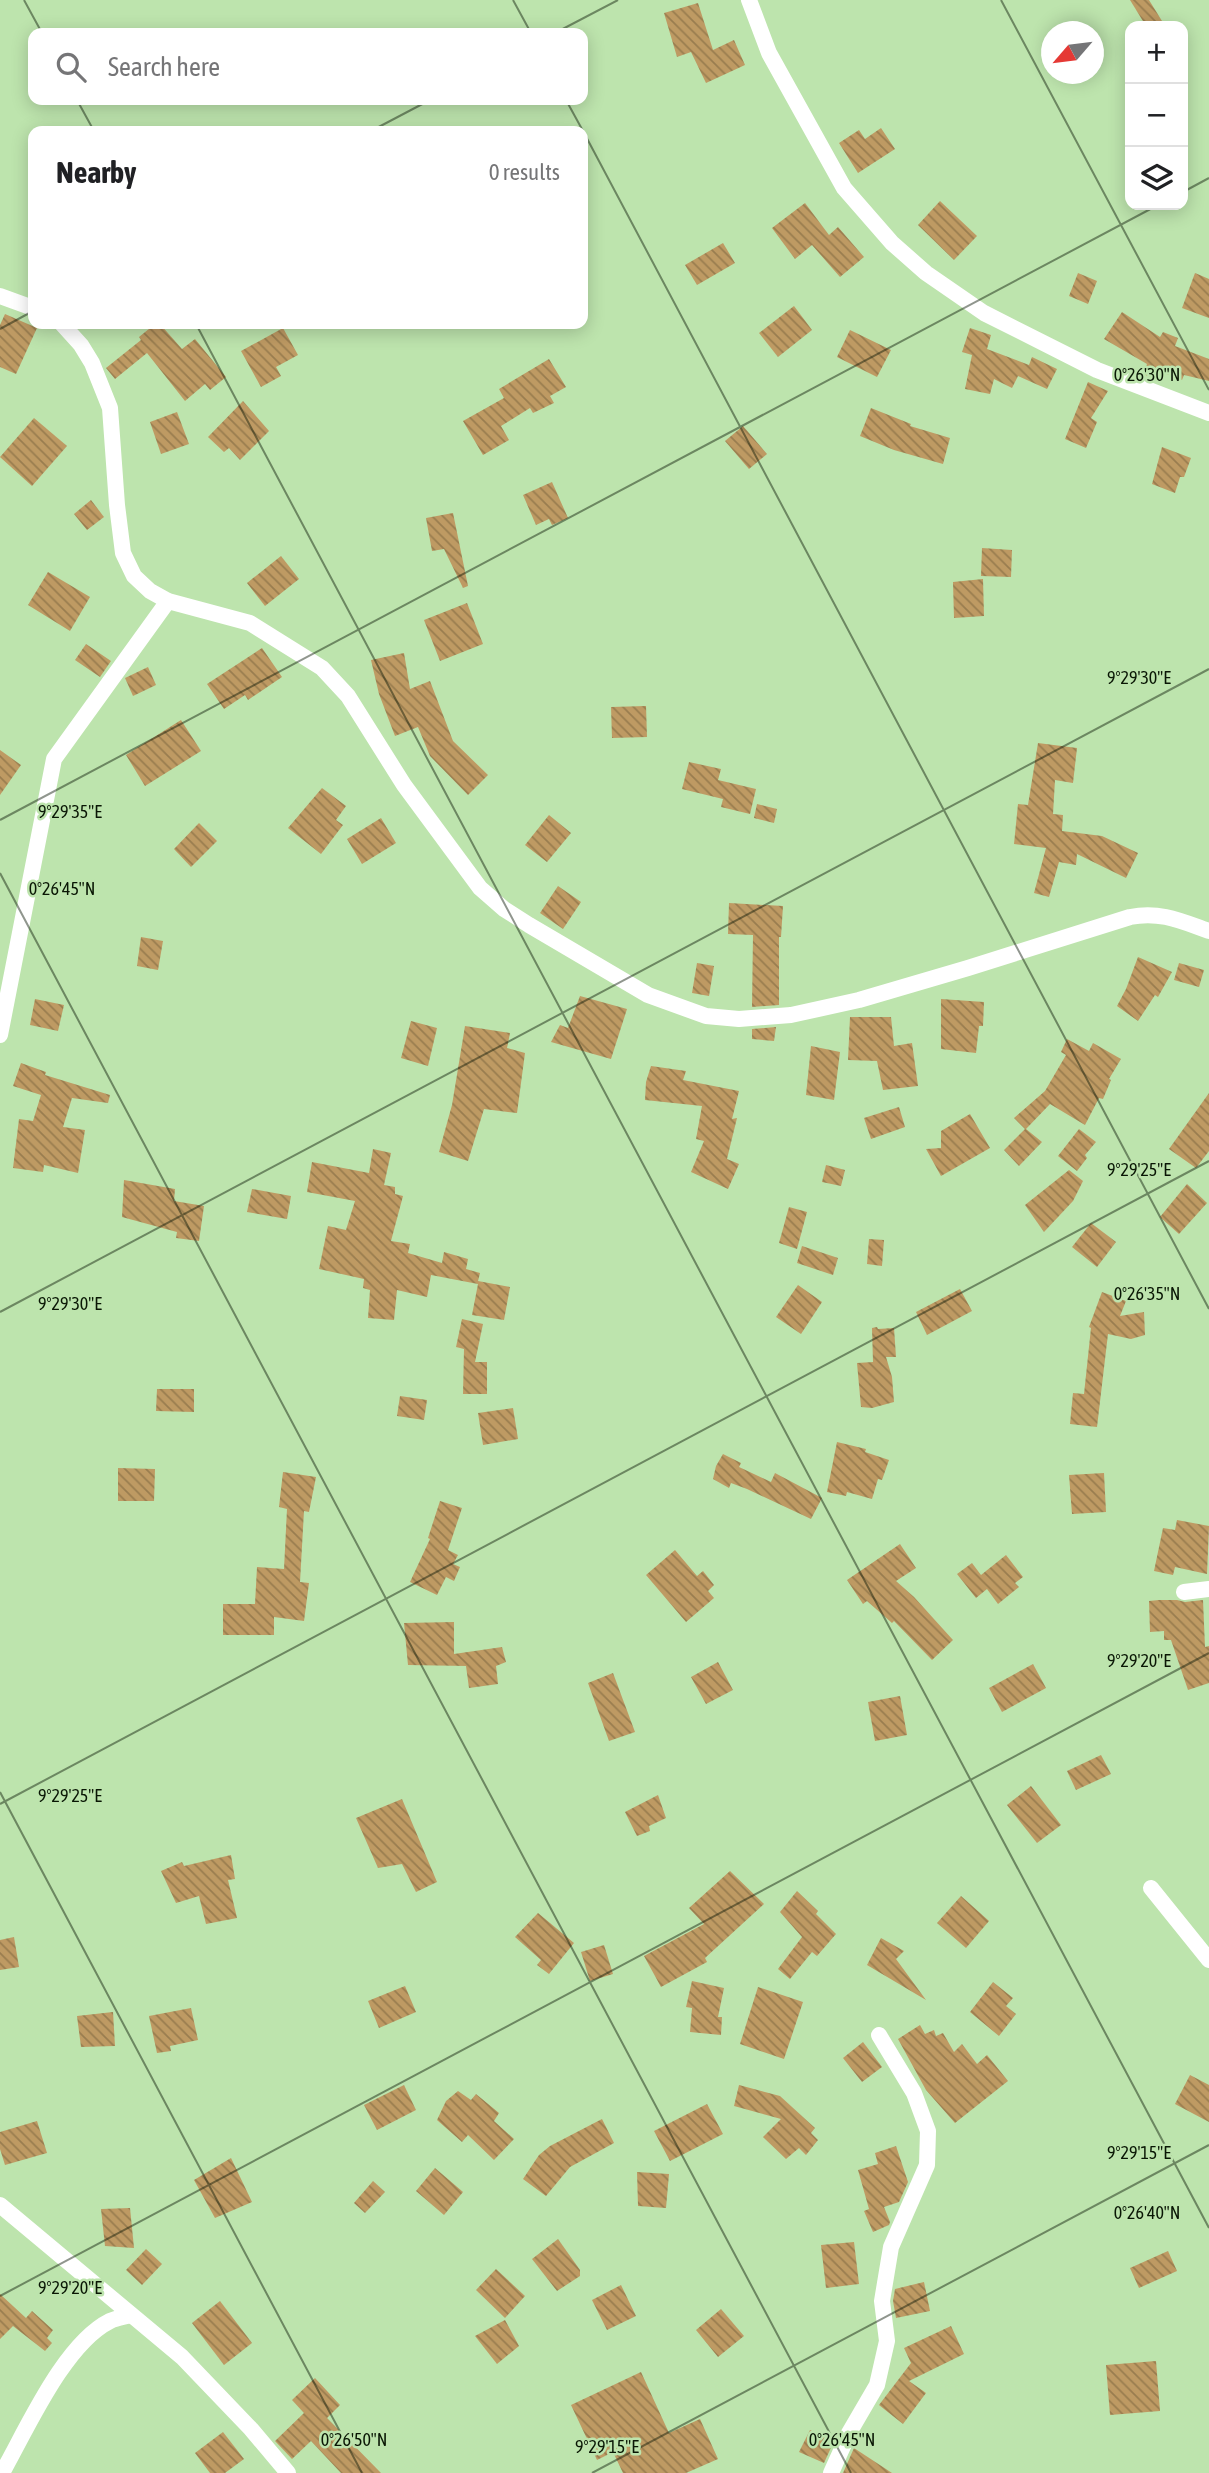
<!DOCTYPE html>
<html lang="en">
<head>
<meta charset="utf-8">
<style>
	:root { --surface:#fff; --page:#f6f6f6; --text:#202124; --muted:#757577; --line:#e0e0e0 }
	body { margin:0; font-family:"Asap Condensed",sans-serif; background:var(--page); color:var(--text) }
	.controls { position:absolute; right:21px; top:21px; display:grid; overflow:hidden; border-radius:14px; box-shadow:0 4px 18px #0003 }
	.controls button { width:63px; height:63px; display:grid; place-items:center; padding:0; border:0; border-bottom:2px solid var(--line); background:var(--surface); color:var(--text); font:35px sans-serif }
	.compass { position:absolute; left:1041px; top:21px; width:63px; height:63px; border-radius:50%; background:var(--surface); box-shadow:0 4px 18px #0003; rotate:242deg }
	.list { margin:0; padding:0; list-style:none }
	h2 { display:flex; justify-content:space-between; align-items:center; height:91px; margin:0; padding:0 28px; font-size:30px }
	h2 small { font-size:23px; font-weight:400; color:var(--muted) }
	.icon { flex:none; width:38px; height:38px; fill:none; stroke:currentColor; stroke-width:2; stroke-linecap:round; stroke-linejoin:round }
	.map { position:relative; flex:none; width:1209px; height:2473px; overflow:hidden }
	.search { position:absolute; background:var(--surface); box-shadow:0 4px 18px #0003; left:28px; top:28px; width:560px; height:77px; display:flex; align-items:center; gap:18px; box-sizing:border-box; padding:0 24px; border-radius:14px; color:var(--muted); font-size:26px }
	.panel { position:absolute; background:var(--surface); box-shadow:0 4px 18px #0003; left:28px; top:126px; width:560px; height:203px; border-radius:14px }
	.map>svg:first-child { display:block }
	.building { fill:url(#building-back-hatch) }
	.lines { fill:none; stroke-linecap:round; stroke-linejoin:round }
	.minor { stroke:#fff; stroke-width:16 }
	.ticks { fill:none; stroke:#091604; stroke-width:2; stroke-opacity:0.45 }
	.ticks-label { font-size:18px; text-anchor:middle; fill:#091604; stroke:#bde4ad; stroke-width:5; stroke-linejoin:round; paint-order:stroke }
</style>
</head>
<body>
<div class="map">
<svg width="1209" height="2473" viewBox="0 0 1209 2473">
	<defs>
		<pattern id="building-back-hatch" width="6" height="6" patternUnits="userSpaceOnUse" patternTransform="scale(1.75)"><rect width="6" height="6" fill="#be9a63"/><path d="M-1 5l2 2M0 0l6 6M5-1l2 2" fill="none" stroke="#997d4f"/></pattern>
	</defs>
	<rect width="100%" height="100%" fill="#bde4ad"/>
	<g class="building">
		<polygon points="1130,0 1149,0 1162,21 1154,26 1146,26"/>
		<polygon points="698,3 713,50 734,40 745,65 706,83 691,52 677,57 664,13"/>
		<polygon points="881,128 895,149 858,173 839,143 859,130 865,139"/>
		<polygon points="940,201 977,236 954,260 918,225"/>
		<polygon points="805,203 829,235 838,227 864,257 840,277 812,245 795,259 772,228"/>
		<polygon points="723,243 735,263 697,285 685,265"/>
		<polygon points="1078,273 1097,281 1088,304 1069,296"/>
		<polygon points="1195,273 1209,279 1209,318 1182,308"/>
		<polygon points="794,306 812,330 778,357 759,333"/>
		<polygon points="1122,312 1160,337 1163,332 1178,338 1175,346 1209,359 1209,381 1184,375 1182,380 1161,372 1158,380 1143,374 1147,364 1104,339"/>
		<polygon points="5,314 37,328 16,374 0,367 0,325"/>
		<polygon points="155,324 160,324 182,349 195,339 226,377 210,390 205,384 185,401 147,353 115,379 106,368 141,340 139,337"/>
		<polygon points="283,328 298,355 276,367 281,376 261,387 241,351"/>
		<polygon points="970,328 991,335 987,349 1029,365 1032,357 1057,369 1047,389 1018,376 1012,388 994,379 990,394 965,389 972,355 962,352"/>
		<polygon points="850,330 891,350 877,377 837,357"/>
		<polygon points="549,359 566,387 550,396 554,403 533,413 530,408 501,426 509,440 483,455 463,421 504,398 499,389"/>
		<polygon points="1088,382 1108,391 1091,418 1097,422 1086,448 1065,439"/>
		<polygon points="243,401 269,431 240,460 229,448 224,452 208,437"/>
		<polygon points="871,408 911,424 910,426 950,438 943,464 894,450 860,436"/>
		<polygon points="177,412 189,444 161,454 150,422"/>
		<polygon points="34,418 67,446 32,486 0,457"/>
		<polygon points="743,426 767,454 749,469 725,441"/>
		<polygon points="1162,447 1191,458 1184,477 1180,477 1175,493 1152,484"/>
		<polygon points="552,482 568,518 552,525 549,519 536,525 523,495"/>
		<polygon points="91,500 104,517 87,530 74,514"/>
		<polygon points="453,513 468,586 463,588 444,549 432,551 426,518"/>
		<polygon points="982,548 1012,550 1011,577 981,576"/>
		<polygon points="281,556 299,579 265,606 247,583"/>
		<polygon points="48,572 90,597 70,631 28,605"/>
		<polygon points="983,579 984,616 954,618 953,582"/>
		<polygon points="467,603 483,644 440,661 424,620"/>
		<polygon points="86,644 111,661 100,677 75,660"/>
		<polygon points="262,648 282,677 248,700 245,695 224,709 207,684"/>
		<polygon points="404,653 410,689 430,681 453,741 488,775 468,795 430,756 418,727 395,736 379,694 371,660"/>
		<polygon points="148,667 156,685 133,696 125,678"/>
		<polygon points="646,706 647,737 612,738 611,707"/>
		<polygon points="181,720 201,751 145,786 126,755"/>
		<polygon points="1038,743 1077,748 1073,783 1055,780 1053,814 1063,815 1062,831 1102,836 1138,853 1126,878 1077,854 1076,865 1059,862 1049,897 1034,893 1046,848 1014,844 1018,804 1028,805"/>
		<polygon points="0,750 21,765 0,795"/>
		<polygon points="689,762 721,769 718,780 756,789 750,814 721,807 723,799 682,789"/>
		<polygon points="322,788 346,806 336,820 343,825 321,854 288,828"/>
		<polygon points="757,804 777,809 774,823 754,818"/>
		<polygon points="549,815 571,833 547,862 525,845"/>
		<polygon points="381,818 396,843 362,864 347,839"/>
		<polygon points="199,823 217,841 191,867 174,849"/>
		<polygon points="558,886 581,902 563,929 540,913"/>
		<polygon points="729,903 783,906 781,937 779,937 779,1005 752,1007 753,935 728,934"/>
		<polygon points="141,937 163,941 158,970 137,966"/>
		<polygon points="1138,957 1172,972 1158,997 1155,995 1138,1021 1117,1006 1126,989"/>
		<polygon points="697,963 714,966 709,996 692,993"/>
		<polygon points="1179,963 1204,970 1199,987 1174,980"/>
		<polygon points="580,996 627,1009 611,1059 551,1042 560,1025 568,1028"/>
		<polygon points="35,999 64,1005 58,1031 30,1025"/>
		<polygon points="941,999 984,1002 983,1026 979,1026 976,1053 941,1049"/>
		<polygon points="850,1017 891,1017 894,1046 912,1043 918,1086 883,1090 877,1061 848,1060"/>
		<polygon points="411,1021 437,1028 428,1066 401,1058"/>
		<polygon points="465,1026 510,1033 507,1048 525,1053 517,1113 484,1109 468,1161 439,1152 452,1105"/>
		<polygon points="776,1027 774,1041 752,1039 752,1029"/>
		<polygon points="1067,1039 1089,1051 1093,1043 1121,1059 1109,1079 1111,1080 1103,1099 1099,1098 1085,1125 1050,1104 1026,1129 1042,1142 1019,1166 1004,1150 1025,1129 1014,1118 1045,1091 1066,1055 1061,1052"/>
		<polygon points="811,1046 840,1052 834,1100 806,1095"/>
		<polygon points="21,1063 46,1072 45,1075 110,1095 108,1103 72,1098 63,1127 85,1130 78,1173 44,1165 43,1172 13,1168 19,1119 33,1121 41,1095 13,1086"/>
		<polygon points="651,1066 686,1071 683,1080 739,1091 732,1119 737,1118 727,1159 739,1164 728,1189 691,1172 704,1141 696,1139 702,1106 645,1100 646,1082"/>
		<polygon points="1209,1093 1209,1151 1196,1168 1169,1149"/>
		<polygon points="899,1107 905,1127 871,1139 864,1118"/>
		<polygon points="970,1114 990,1148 941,1176 926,1149 941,1148 941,1131"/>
		<polygon points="1079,1129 1096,1142 1085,1155 1087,1158 1077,1171 1058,1156"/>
		<polygon points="373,1149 391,1153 384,1185 395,1187 395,1194 403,1196 391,1241 410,1244 408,1253 442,1263 444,1252 468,1259 466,1269 480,1273 478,1281 510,1287 504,1320 472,1315 478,1284 431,1275 427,1297 397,1290 394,1320 368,1318 370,1290 363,1288 364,1279 319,1269 328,1226 346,1230 355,1201 307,1192 312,1162 369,1173"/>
		<polygon points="826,1165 845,1170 841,1186 822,1182"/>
		<polygon points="1069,1170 1083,1181 1073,1201 1044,1232 1025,1205"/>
		<polygon points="124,1180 175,1189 174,1201 204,1206 199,1241 176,1238 177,1232 122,1217"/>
		<polygon points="1187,1184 1207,1203 1179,1234 1160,1217"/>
		<polygon points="252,1189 291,1196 287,1219 247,1212"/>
		<polygon points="789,1207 807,1212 797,1249 779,1243"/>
		<polygon points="1091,1223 1116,1242 1097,1267 1072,1247"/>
		<polygon points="869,1239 884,1240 882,1266 867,1264"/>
		<polygon points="802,1246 838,1258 833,1275 797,1263"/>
		<polygon points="798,1285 822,1302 801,1334 776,1317"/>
		<polygon points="960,1289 972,1311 927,1335 916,1312"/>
		<polygon points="1102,1292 1126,1301 1120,1316 1144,1312 1145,1335 1131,1339 1108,1334 1097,1427 1070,1424 1073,1393 1084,1394 1091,1328 1089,1327"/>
		<polygon points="462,1319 483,1324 475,1362 487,1362 487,1394 463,1394 464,1349 456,1347"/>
		<polygon points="877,1327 878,1329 894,1328 896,1357 886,1357 892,1377 894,1402 872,1408 861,1407 857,1363 873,1362 872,1328"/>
		<polygon points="157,1389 194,1389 194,1412 156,1411"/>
		<polygon points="400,1396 427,1400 424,1420 397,1416"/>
		<polygon points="513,1408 518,1439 483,1445 478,1413"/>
		<polygon points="837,1442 866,1449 865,1452 889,1460 882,1480 878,1479 872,1499 847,1492 846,1496 827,1492"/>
		<polygon points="723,1454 741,1463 739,1467 771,1482 775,1473 822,1498 811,1519 747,1489 731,1483 729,1488 713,1479 716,1466"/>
		<polygon points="118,1468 155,1469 154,1501 118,1501"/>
		<polygon points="283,1472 316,1477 309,1512 304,1511 300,1582 309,1583 304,1621 274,1617 274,1635 223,1635 223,1604 255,1604 257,1567 284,1569 287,1509 279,1507"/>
		<polygon points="1104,1473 1106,1512 1072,1514 1069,1475"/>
		<polygon points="440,1501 462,1508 448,1550 458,1555 453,1564 460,1567 454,1581 446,1577 437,1595 410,1582 430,1539 428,1538"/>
		<polygon points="1177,1520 1209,1526 1207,1574 1175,1567 1173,1575 1154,1571 1163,1528 1175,1530"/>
		<polygon points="900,1544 916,1568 896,1581 914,1597 953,1640 932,1660 894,1621 892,1623 867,1601 863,1604 847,1580"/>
		<polygon points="675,1550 697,1576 703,1571 714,1585 708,1591 714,1598 686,1622 646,1575"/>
		<polygon points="1006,1555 1023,1577 1015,1583 1019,1587 998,1604 987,1589 976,1598 957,1574 972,1563 981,1575"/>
		<polygon points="1159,1600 1177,1600 1185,1602 1203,1600 1205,1647 1209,1646 1209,1683 1188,1690 1171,1640 1164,1640 1164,1631 1150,1632 1149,1601"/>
		<polygon points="454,1622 454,1654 502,1647 506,1662 496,1666 498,1684 469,1688 466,1666 408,1665 404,1623"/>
		<polygon points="718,1662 733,1690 706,1704 691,1677"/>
		<polygon points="1033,1664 1046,1688 1002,1712 989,1688"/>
		<polygon points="613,1673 635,1732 609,1741 588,1683"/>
		<polygon points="900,1696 907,1735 875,1741 868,1702"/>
		<polygon points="1101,1755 1111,1774 1076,1790 1067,1771"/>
		<polygon points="1031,1786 1061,1825 1037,1843 1007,1805"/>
		<polygon points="658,1795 666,1818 649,1826 650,1831 637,1836 625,1812"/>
		<polygon points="402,1799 437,1882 416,1892 402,1864 378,1868 356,1818"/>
		<polygon points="231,1855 235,1879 228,1880 237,1918 206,1924 199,1896 176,1903 161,1871 182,1862 184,1866"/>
		<polygon points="730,1871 764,1904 705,1958 707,1962 661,1987 644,1956 704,1924 689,1908"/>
		<polygon points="797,1891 818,1911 816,1914 836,1934 817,1956 812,1952 790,1979 778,1969 802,1937 780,1912"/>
		<polygon points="961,1896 989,1921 966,1948 937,1923"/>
		<polygon points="538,1913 574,1943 549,1974 537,1965 541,1960 515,1937"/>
		<polygon points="14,1937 19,1967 0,1970 0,1940"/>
		<polygon points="881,1938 904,1951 896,1959 926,2000 867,1965"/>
		<polygon points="604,1945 613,1974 590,1981 581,1952"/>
		<polygon points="692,1981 724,1988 718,2017 722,2017 721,2035 690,2032 692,2008 686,2007"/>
		<polygon points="993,1982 1013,1998 1006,2006 1016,2014 999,2036 970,2012"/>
		<polygon points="405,1986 416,2012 379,2028 368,2001"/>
		<polygon points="758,1987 803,2002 784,2059 740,2044"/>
		<polygon points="191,2008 198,2040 170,2046 171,2051 157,2053 149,2016"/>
		<polygon points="113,2012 115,2046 81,2047 77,2016"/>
		<polygon points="920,2025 925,2034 934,2030 936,2036 943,2033 954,2052 962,2044 977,2064 987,2055 1008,2081 955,2123 926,2090 898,2039"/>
		<polygon points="863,2042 882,2067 862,2082 843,2058"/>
		<polygon points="1190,2075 1209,2085 1209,2122 1175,2104"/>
		<polygon points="404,2085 416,2110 377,2130 364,2105"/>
		<polygon points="739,2085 780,2096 815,2128 811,2133 818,2140 806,2155 799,2148 786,2159 763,2137 781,2119 734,2106"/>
		<polygon points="458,2091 471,2100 476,2094 499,2113 494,2121 514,2139 494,2160 468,2135 462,2142 437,2120 446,2101"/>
		<polygon points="707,2104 723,2134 670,2161 654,2131"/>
		<polygon points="602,2119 614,2143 570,2167 546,2196 523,2179 539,2155 550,2146"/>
		<polygon points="37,2121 47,2153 5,2165 0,2149 0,2132"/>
		<polygon points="896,2146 908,2182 899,2202 884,2207 890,2222 889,2225 873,2232 864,2211 869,2209 858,2170 878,2164 875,2153"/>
		<polygon points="231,2158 252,2202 215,2218 194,2180"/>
		<polygon points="435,2168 463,2192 444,2215 416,2191"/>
		<polygon points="637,2172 669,2174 666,2208 638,2206"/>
		<polygon points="373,2181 385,2192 365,2213 354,2203"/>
		<polygon points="130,2208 134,2248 105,2246 101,2209"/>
		<polygon points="558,2239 580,2270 580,2276 557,2291 532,2259"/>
		<polygon points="854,2242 859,2284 826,2288 821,2245"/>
		<polygon points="146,2249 162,2264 142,2285 126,2270"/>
		<polygon points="1168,2251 1177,2271 1139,2288 1130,2268"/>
		<polygon points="496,2269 525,2296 505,2318 476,2290"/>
		<polygon points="924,2282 930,2311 896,2318 893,2301 895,2289"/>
		<polygon points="621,2285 636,2316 607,2330 592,2300"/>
		<polygon points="0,2294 26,2318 32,2311 53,2330 47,2338 52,2343 45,2351 13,2326 0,2339"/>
		<polygon points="220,2301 252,2343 224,2365 192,2323"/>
		<polygon points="721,2309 744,2336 718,2357 696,2330"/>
		<polygon points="505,2320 519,2346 497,2364 475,2336"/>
		<polygon points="951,2326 964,2354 909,2381 926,2393 903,2424 879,2405 911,2363 904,2348"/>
		<polygon points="1156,2361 1160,2411 1110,2415 1106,2365"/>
		<polygon points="641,2372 669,2433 700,2419 718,2459 686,2473 623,2473 613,2452 597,2460 571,2405"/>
		<polygon points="315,2378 340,2405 327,2418 381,2473 341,2473 311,2441 292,2459 275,2441 304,2413 292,2400"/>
		<polygon points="810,2430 834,2441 824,2463 799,2452"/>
		<polygon points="223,2432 244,2459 225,2473 210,2473 195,2453"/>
		<polygon points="854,2448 892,2473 843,2473"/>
	</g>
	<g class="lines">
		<g class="minor">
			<polyline points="749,0 769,53 844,188 892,243 926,273 984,313 1097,370 1209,413"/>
			<polyline points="0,296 33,308"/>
			<path d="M62,324L81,345L92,363L110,408L117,505L123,553L134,576L150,591L168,601L250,623L322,668L348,696L404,785L480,888L504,909L529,925L648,995L706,1016L739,1019L791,1015L859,1000L968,968L1130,917C1160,911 1181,921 1209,931"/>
			<polyline points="0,1035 54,759 168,601"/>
			<polyline points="1184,1592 1209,1589"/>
			<polyline points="1151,1888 1209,1960"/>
			<polyline points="0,2205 182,2357 251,2429 288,2473"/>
			<path d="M2,2473C27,2429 64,2344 110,2321C116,2318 124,2317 131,2315"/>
			<polyline points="831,2473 849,2433 877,2385 887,2341 882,2301 891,2247 927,2165 928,2131 914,2093 879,2035"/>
		</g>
	</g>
	<path class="ticks" d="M24,0L42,33M513,0L531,33M1001,0L1209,390M555,33L618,0M77,100L94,131M566,100L583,131M371,131L430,100M583,131L1209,1309M1183,192L1209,178M196,324L1209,2228M0,329L33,311M0,820L1158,205M0,873L851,2473M0,1312L1209,669M0,1792L362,2473M0,1804L1209,1161M0,2296L1209,1653M592,2473L1209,2145"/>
	<g class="ticks-label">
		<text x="1147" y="381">0°26'30"N</text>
		<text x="1139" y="684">9°29'30"E</text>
		<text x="70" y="818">9°29'35"E</text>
		<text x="62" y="895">0°26'45"N</text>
		<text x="1139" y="1176">9°29'25"E</text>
		<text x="1147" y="1300">0°26'35"N</text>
		<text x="70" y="1310">9°29'30"E</text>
		<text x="1139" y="1667">9°29'20"E</text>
		<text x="70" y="1802">9°29'25"E</text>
		<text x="1139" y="2159">9°29'15"E</text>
		<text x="1147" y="2219">0°26'40"N</text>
		<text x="70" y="2294">9°29'20"E</text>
		<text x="354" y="2446">0°26'50"N</text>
		<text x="842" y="2446">0°26'45"N</text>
		<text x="607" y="2453">9°29'15"E</text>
	</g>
</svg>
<div class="controls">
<button>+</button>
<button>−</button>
<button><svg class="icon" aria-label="layers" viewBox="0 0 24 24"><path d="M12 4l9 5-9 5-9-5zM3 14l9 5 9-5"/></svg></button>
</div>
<svg class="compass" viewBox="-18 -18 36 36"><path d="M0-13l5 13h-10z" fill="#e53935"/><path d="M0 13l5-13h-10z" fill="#757577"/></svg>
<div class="search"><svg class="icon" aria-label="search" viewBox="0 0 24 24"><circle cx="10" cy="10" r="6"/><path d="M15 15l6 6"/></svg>Search here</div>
<section class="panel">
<h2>Nearby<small>0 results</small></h2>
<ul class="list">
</ul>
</section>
</div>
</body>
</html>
